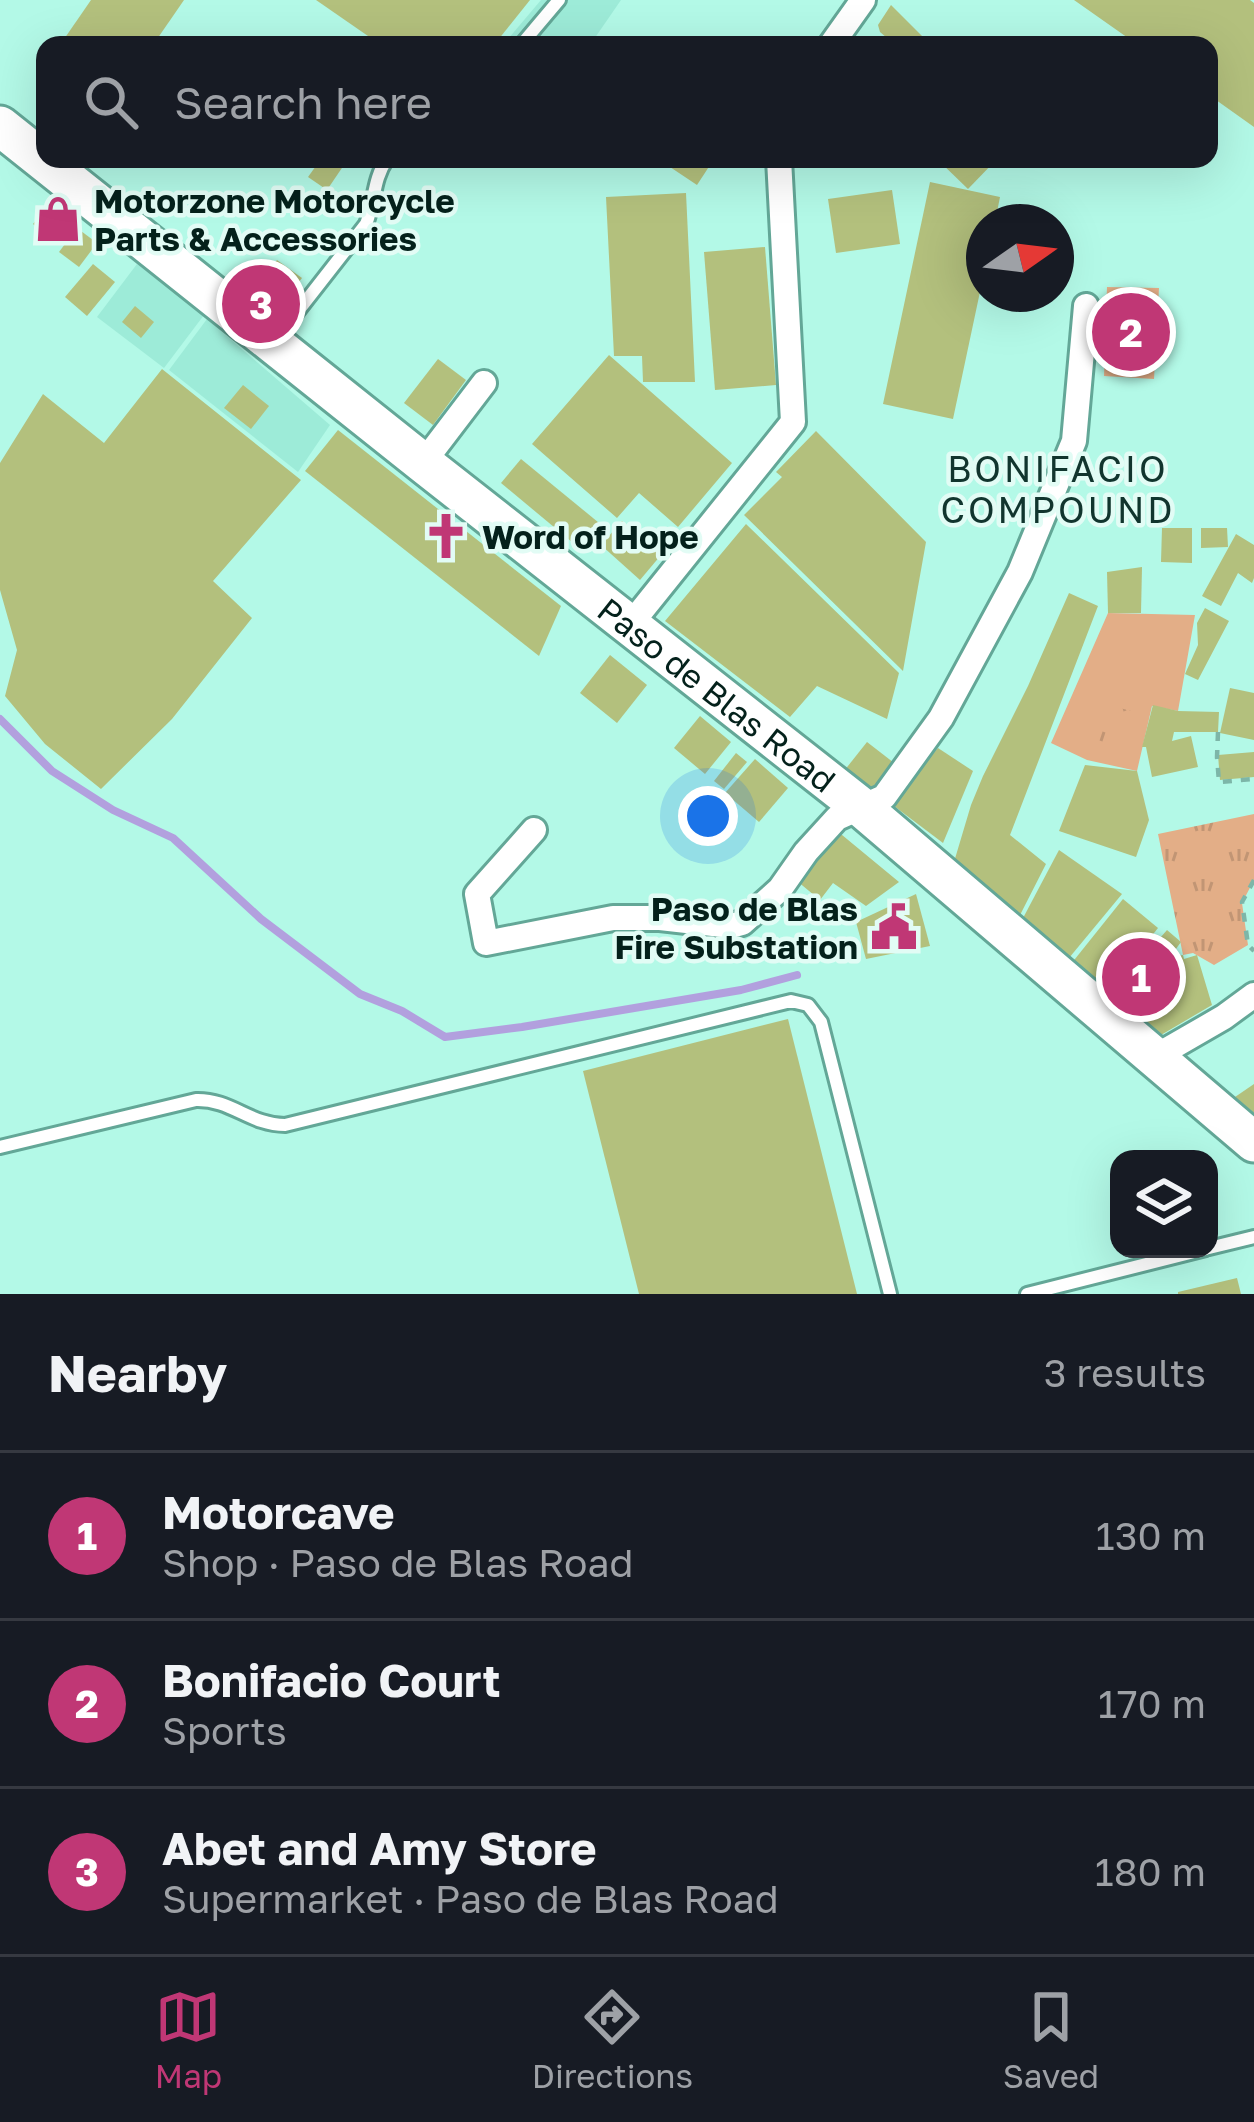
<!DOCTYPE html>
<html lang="en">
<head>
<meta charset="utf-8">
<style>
	:root { --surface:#171b24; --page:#242831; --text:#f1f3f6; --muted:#9ea1a6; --line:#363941; --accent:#c03775 }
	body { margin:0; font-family:"Golos Text",sans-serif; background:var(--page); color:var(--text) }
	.controls { position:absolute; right:36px; bottom:36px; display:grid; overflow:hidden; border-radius:24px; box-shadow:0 12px 48px #0002 }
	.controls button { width:108px; height:108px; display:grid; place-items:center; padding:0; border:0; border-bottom:3px solid var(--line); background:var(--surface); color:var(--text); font:60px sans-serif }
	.compass { position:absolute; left:966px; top:204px; width:108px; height:108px; border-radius:50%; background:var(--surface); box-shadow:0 12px 48px #0002; rotate:76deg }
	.you { position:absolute; left:708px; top:816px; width:42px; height:42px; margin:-30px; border:9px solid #fff; border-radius:50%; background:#1a73e8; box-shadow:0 0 0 18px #1a73e833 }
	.badge { display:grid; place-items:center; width:78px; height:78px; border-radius:50%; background:var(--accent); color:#fff; font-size:39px; font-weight:700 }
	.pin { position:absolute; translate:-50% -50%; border:6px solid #fff; box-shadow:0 3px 12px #0006 }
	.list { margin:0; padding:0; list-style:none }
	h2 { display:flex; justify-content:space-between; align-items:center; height:156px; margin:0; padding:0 48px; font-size:51px }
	h2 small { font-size:39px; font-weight:400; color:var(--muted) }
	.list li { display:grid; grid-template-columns:78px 1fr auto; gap:36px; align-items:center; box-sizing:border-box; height:168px; padding:0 48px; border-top:3px solid var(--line) }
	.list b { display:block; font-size:45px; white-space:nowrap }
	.list p { margin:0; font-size:39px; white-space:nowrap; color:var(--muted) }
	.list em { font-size:39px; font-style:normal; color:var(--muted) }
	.icon { flex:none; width:66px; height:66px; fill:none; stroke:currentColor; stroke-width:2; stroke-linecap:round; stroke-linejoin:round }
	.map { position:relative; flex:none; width:1254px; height:1294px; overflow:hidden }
	.search { position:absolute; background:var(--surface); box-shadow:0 12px 48px #0002; left:36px; right:36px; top:36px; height:132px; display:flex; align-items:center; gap:30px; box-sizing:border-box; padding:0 42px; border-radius:24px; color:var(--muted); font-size:45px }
	.sheet { height:660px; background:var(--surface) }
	nav { display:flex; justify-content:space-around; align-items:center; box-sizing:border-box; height:168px; border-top:3px solid var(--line); background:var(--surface); font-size:33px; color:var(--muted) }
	nav a { display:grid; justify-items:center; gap:6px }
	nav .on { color:var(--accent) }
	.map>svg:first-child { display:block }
	.built { fill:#9debd8 }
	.grass { fill:#e3ae87 }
	.park { fill:url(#park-tufts) }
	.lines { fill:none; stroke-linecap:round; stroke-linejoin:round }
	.stream { stroke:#b2a0de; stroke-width:8 }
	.building { fill:#b3c07d }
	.service-casing { stroke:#63a797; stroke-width:18 }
	.minor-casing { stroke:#63a797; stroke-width:30 }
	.primary-casing { stroke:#63a797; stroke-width:45 }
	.path { stroke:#7db6a8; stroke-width:4.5; stroke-dasharray:9 9; stroke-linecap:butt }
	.service { stroke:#fff; stroke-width:12 }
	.minor { stroke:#fff; stroke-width:24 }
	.primary { stroke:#fff; stroke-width:39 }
	.labels { text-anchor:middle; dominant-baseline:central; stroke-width:9; stroke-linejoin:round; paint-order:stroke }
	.poi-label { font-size:33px; font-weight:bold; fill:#04211b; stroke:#e2fcf5; text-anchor:start }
	.street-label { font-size:33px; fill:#04211b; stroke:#e2fcf5 }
	.neighbourhood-label { font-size:36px; letter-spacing:3px; fill:#11352e; stroke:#e2fcf5 }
</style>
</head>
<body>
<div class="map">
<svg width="1254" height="1294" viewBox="0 0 1254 1294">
	<defs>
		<pattern id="park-tufts" width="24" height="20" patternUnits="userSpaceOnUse" patternTransform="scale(3)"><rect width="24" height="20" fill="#e3ae87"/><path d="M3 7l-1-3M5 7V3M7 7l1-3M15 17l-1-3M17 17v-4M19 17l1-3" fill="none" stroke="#c19574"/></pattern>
	</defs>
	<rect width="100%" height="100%" fill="#b3f9e7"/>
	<g class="built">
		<polygon points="541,0 621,0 590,45 503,45"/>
		<polygon points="137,264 204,315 164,368 97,317"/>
		<polygon points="207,319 330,425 298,472 169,370"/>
	</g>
	<g class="grass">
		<polygon points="1107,287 1159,288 1154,379 1104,376"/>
		<polygon points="1108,613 1195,615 1178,711 1152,706 1137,771 1087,760 1051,743"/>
	</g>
	<g class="park">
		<polygon points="1109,705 1142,714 1134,750 1098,743"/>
		<polygon points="1254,814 1254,880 1242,903 1248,945 1214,965 1193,953 1183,955 1158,834"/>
	</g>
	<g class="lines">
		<polyline class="stream" points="0,719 52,771 113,810 173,838 261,919 360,994 402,1011 445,1037 522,1027 741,990 797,975"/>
	</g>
	<g class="building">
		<polygon points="91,0 184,0 153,45 60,45"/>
		<polygon points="316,0 530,0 494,45 381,45"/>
		<polygon points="1074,0 1250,0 1254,3 1254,127 1209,95 1209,45 1138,45"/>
		<polygon points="891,5 931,45 880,45 887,38 880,32 878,25"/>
		<polygon points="321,159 348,159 327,190 308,177"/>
		<polygon points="658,159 714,159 697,185"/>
		<polygon points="937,159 997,159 968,189"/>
		<polygon points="930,182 1000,197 995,222 984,222 984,273 953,419 883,404"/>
		<polygon points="892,190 900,244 836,253 828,199"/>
		<polygon points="686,193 695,382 643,382 642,356 614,356 606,197"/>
		<polygon points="49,204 75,224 59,245 33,224"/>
		<polygon points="77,228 97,243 79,267 59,252"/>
		<polygon points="765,247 776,385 715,390 704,252"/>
		<polygon points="277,260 302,278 269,321 245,303"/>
		<polygon points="93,264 115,282 87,316 65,297"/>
		<polygon points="135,306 154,322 141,338 122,322"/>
		<polygon points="609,355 732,463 678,527 639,493 617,518 532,444"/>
		<polygon points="438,359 466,380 433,425 404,403"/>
		<polygon points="162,369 301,480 213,581 252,618 172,719 101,789 45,744 5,696 17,650 0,590 0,463 43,394 104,443"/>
		<polygon points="243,385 269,406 251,429 224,408"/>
		<polygon points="338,430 561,606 539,656 305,471"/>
		<polygon points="816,431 926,542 903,671 744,515 782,477 776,472"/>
		<polygon points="521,459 604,527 584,552 501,483"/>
		<polygon points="622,521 661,555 640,580 601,545"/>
		<polygon points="746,524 899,673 887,719 817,686 790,717 665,621"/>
		<polygon points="1162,528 1192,528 1192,563 1161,562"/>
		<polygon points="1201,528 1227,528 1228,547 1201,548"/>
		<polygon points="1236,534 1254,545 1254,578 1252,583 1238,573 1221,606 1202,596"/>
		<polygon points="1142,567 1141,613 1108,613 1107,572"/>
		<polygon points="1069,593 1098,606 1010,835 1046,864 1018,919 954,862 971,805 983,776 1028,686"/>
		<polygon points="1205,608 1229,621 1198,680 1185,674 1198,645 1197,623"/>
		<polygon points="610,655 647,685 617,723 580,693"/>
		<polygon points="1230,688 1254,693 1254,740 1220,733"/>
		<polygon points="1153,705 1178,711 1219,712 1218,732 1174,732 1172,741 1191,736 1198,767 1152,777 1146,747 1142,747"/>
		<polygon points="700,716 731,742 705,774 674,748"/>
		<polygon points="867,742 898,766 875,795 844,771"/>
		<polygon points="938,748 973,771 943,843 890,803"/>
		<polygon points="1254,752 1254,777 1220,780 1218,755"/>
		<polygon points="736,753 747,762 724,789 714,781"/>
		<polygon points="755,759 788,788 759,822 725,793"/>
		<polygon points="1085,765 1137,771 1149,820 1136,857 1059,831"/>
		<polygon points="836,830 899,882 866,906 833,883 820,900 797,881"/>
		<polygon points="1059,850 1122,894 1069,958 1022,920"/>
		<polygon points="916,894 930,946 866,959 856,922"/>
		<polygon points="1123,899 1158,928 1102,998 1067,969"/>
		<polygon points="1167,930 1181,942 1170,957 1183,955 1184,959 1197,955 1212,1005 1161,1035 1133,1013 1154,980 1129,1013 1109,997"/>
		<polygon points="788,1019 857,1294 639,1294 583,1071"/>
		<polygon points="1254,1084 1254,1113 1235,1097"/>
		<polygon points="1237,1278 1241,1294 1178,1294 1178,1292"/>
	</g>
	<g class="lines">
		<defs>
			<g id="service">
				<polyline points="521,45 559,0"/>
				<path d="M277,338L366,224C375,202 373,179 387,159"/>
				<path d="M0,1147L196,1100C231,1099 250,1125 285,1125L791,1001L808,1005L821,1022L890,1294"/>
				<polyline points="1209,1248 1254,1237"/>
				<polyline points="1027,1294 1206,1249"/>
			</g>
			<g id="minor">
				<polyline points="831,45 863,0"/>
				<polyline points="423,463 484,383"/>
				<polyline points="630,625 793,422 779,159"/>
				<polyline points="534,830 477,894 486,943 613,918 660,918 731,926 742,923 780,889 806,852 837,818 884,797 941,718 1020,572 1074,441 1086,306"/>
				<polyline points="1153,1058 1224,1017 1254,995"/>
			</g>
			<g id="primary">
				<path id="s1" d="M0,126L423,463L861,807L1254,1142"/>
			</g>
		</defs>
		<use href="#service" class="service-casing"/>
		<use href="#minor" class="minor-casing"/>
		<use href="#primary" class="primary-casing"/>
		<g class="path">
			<polyline points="1218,732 1217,757 1219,782 1254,779"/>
			<polyline points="1254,880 1242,902 1248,945 1254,951"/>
		</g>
		<use href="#service" class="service"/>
		<use href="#minor" class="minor"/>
		<use href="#primary" class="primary"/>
	</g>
	<defs>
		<symbol id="shop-bare" viewBox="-9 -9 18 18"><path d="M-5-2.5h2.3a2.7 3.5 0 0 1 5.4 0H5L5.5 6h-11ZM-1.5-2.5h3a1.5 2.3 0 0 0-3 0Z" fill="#c03775" stroke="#e2fcf5" stroke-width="2.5" paint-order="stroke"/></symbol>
		<symbol id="church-bare" viewBox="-9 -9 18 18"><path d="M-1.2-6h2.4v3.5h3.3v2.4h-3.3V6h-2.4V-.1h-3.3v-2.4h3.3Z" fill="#c03775" stroke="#e2fcf5" stroke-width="2.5" paint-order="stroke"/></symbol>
		<symbol id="civic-bare" viewBox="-9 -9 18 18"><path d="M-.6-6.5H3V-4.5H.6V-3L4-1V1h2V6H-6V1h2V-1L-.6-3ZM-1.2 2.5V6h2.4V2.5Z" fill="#c03775" stroke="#e2fcf5" stroke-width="2.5" paint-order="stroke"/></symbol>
	</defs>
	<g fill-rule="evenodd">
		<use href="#shop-bare" x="25" y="186" width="66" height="66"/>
		<use href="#church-bare" x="413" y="503" width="66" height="66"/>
		<use href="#civic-bare" x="861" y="894" width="66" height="66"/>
	</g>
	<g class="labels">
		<g class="poi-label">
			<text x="94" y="200">Motorzone Motorcycle<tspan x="94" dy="38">Parts &amp; Accessories</tspan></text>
			<text x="482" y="536">Word of Hope</text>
			<text x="858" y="908" text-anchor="end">Paso de Blas<tspan x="858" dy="38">Fire Substation</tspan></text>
		</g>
		<g class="street-label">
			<text stroke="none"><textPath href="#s1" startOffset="915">Paso de Blas Road</textPath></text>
		</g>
		<g class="neighbourhood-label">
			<text x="1058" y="468">BONIFACIO<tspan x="1058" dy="41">COMPOUND</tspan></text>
		</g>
	</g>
</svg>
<div class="controls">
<button><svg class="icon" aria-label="layers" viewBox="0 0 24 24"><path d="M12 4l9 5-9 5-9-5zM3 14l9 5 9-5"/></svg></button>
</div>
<svg class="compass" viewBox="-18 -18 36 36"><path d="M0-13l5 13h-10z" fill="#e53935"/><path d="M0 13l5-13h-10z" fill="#9ea1a6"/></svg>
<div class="you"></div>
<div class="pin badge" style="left:1141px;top:977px">1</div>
<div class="pin badge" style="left:1131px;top:332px">2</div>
<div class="pin badge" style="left:261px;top:304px">3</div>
<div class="search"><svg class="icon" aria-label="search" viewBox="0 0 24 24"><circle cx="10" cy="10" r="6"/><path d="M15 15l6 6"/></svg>Search here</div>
</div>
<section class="sheet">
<h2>Nearby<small>3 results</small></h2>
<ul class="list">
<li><span class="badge">1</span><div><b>Motorcave</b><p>Shop · Paso de Blas Road</p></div><em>130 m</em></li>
<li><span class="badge">2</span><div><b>Bonifacio Court</b><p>Sports</p></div><em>170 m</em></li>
<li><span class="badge">3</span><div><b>Abet and Amy Store</b><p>Supermarket · Paso de Blas Road</p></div><em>180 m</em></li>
</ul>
</section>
<nav>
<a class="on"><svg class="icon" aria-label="map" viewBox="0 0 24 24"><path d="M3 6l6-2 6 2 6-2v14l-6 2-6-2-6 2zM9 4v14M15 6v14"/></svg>Map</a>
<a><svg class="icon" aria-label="directions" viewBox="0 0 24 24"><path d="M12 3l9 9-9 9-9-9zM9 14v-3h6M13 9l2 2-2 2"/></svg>Directions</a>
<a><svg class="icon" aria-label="saved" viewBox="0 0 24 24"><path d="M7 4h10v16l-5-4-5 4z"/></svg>Saved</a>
</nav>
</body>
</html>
